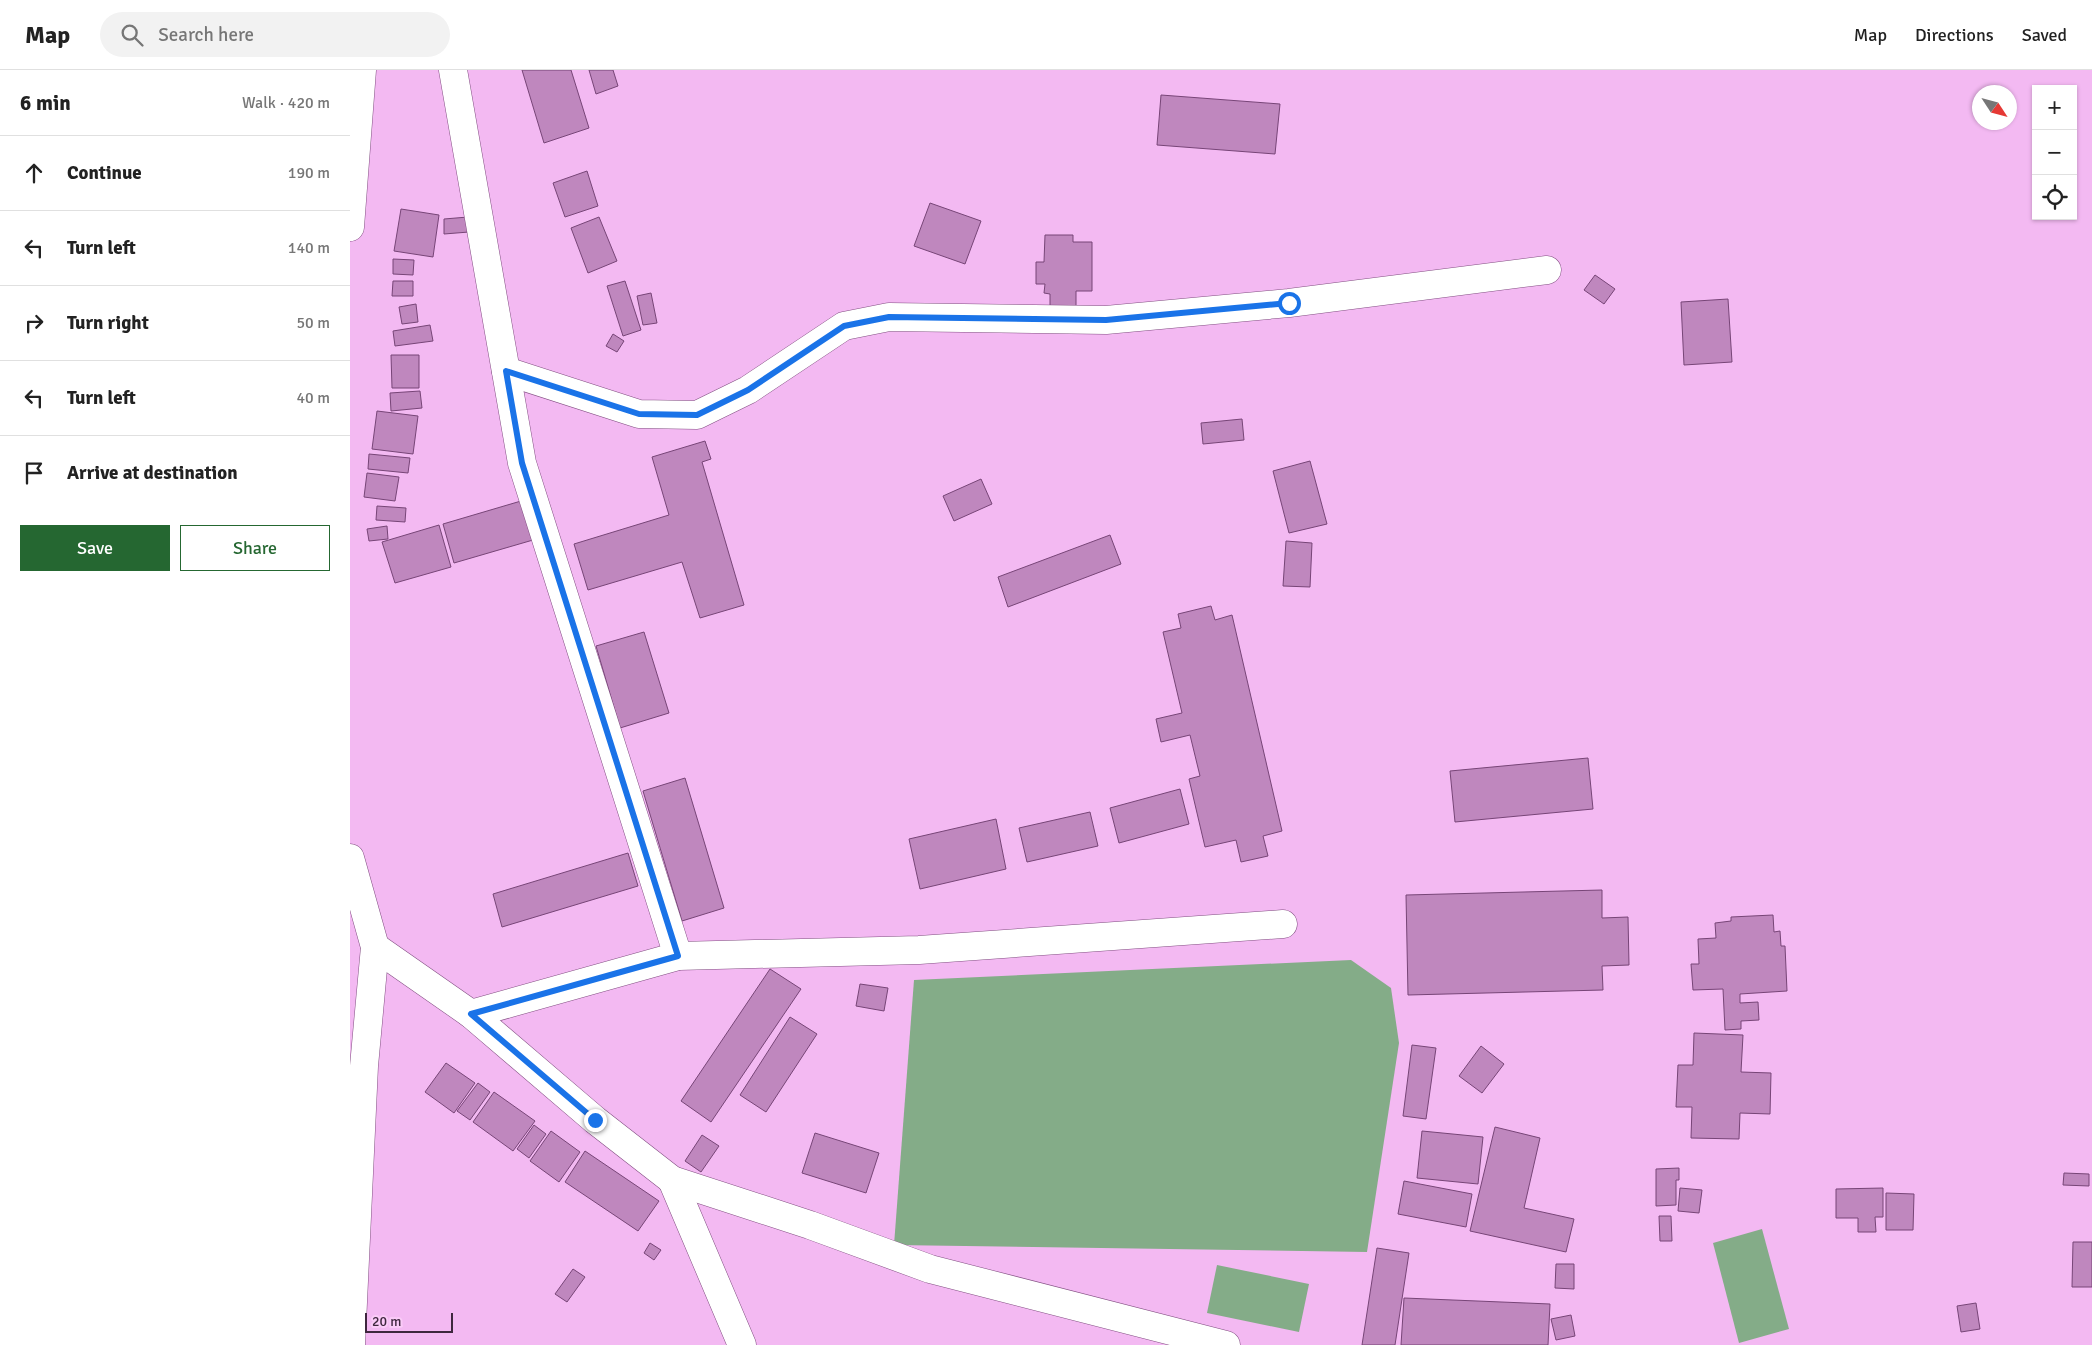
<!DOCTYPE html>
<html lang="en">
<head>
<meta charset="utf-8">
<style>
	:root { --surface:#fff; --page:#f2f2f2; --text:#222; --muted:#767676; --line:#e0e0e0; --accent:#256731 }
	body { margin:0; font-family:Signika,sans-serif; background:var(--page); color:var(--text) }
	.controls { position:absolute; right:15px; top:15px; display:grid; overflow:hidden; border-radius:0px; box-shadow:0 1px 4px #0004 }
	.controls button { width:45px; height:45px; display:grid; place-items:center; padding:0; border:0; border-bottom:1px solid var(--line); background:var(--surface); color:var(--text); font:25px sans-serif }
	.compass { position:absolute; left:1622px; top:15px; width:45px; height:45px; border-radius:50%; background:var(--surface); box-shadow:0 1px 4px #0004; rotate:126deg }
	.scale { position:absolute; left:15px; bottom:12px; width:88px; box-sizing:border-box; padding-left:5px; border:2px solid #3e273e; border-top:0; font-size:14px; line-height:18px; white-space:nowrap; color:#3e273e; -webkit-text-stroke:4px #facbf8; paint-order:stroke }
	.stop { position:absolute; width:15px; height:15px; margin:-11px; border:4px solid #1a73e8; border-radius:50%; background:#fff }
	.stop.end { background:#1a73e8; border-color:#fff; box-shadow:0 1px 5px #0008 }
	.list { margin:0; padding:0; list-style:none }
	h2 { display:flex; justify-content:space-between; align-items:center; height:65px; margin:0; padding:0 20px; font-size:21px }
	h2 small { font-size:16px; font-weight:400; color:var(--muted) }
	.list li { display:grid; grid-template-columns:32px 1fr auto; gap:15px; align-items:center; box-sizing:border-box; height:75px; padding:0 20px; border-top:1px solid var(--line) }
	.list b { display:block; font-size:19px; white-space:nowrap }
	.list em { font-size:16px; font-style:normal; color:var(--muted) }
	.actions { display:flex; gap:10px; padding:15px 20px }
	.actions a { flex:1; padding:11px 0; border:1px solid var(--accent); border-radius:0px; text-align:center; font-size:18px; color:var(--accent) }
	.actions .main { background:var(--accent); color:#fff }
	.icon { flex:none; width:28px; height:28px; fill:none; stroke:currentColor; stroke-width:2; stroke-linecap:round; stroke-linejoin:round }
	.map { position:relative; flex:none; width:1742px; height:1275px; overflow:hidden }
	header { display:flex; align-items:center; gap:30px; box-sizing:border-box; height:70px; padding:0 25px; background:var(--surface); border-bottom:1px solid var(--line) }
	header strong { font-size:24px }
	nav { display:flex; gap:28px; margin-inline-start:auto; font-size:18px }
	.search { width:350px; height:45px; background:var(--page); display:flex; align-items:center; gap:12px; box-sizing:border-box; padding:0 18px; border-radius:28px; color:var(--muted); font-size:19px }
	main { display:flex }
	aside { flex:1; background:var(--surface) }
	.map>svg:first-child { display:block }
	.green { fill:#84ac88 }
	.building { fill:#bf87be; stroke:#774577 }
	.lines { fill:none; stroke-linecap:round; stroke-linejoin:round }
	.minor-casing { stroke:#824f82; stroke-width:29 }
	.tertiary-casing { stroke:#824f82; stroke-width:29 }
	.minor { stroke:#fff; stroke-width:28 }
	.tertiary { stroke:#fff; stroke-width:28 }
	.route { stroke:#1a73e8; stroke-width:6 }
</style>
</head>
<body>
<header>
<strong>Map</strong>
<div class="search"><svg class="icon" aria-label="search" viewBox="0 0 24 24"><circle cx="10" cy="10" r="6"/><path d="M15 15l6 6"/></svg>Search here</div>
<nav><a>Map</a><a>Directions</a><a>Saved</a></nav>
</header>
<main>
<aside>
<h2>6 min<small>Walk · 420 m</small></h2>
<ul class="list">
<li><svg class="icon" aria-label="ahead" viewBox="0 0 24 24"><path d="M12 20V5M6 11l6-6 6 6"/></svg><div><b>Continue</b></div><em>190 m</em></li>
<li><svg class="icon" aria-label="left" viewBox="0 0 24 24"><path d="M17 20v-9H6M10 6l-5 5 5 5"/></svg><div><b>Turn left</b></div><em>140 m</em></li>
<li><svg class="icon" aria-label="right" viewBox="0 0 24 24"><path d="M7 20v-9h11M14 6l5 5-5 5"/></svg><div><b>Turn right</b></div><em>50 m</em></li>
<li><svg class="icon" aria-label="left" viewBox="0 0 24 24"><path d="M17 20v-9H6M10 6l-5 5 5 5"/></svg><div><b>Turn left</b></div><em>40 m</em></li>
<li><svg class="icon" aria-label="arrive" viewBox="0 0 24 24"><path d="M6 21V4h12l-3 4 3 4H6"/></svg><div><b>Arrive at destination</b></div></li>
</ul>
<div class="actions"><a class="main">Save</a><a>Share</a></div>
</aside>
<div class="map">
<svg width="1742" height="1275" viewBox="0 0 1742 1275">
	<rect width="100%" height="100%" fill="#f3b9f2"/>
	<g class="green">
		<polygon points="1001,890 1041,918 1049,973 1017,1182 544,1175 564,910"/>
		<polygon points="1412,1159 1439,1259 1389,1273 1363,1173"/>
		<polygon points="867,1195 959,1214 949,1262 857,1243"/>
	</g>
	<g class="building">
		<polygon points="172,0 221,0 239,58 194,73"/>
		<polygon points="239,0 263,0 268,16 246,24"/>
		<polygon points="811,25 930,34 925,84 807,75"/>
		<polygon points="237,101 248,136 215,147 203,113"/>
		<polygon points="580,133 631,151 615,194 564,176"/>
		<polygon points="51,139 89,145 83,187 44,181"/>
		<polygon points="118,147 119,162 94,164 94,149"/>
		<polygon points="249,147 267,191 238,203 221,158"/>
		<polygon points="695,165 723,165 723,172 742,172 742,221 726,221 726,237 700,236 700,224 694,223 695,214 686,214 686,192 694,192"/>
		<polygon points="43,189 64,190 63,205 43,204"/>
		<polygon points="1245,205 1265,219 1254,234 1234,220"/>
		<polygon points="43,211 63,211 63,226 42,226"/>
		<polygon points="275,211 291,260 273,266 257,216"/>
		<polygon points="301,223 307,253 293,255 287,226"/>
		<polygon points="1378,229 1382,292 1334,295 1331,232"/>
		<polygon points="66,234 68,252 52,254 49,237"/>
		<polygon points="80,255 83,271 45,276 43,261"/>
		<polygon points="263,264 274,271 267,282 256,276"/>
		<polygon points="41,285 69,285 69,318 42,318"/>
		<polygon points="70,321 72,338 41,341 40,323"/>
		<polygon points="27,341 68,346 63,384 22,379"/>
		<polygon points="892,349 894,370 853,374 851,353"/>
		<polygon points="355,371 361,389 352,392 394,535 350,548 332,492 238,520 224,474 319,445 302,387"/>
		<polygon points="19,384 60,388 58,403 18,399"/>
		<polygon points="960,391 977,454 939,463 923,401"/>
		<polygon points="17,403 49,407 45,431 14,427"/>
		<polygon points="631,409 642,434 604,451 593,426"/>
		<polygon points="171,431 183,470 104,493 93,454"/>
		<polygon points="27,436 56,438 55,452 26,450"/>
		<polygon points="89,455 101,497 45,513 32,472"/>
		<polygon points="37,456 38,469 19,471 17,459"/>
		<polygon points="760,465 771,494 658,537 648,507"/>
		<polygon points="936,471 962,473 960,517 933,516"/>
		<polygon points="861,536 865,550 882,545 932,761 913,766 918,786 891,792 886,770 855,777 839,709 850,706 840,665 811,672 806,649 832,643 813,562 831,558 828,544"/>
		<polygon points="294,562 319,643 270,658 246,576"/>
		<polygon points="1238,688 1243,739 1105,752 1100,701"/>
		<polygon points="335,708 374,838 332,851 293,721"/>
		<polygon points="830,719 839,754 769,773 760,738"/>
		<polygon points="740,742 748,776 677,792 669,758"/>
		<polygon points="646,749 656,799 570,819 559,769"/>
		<polygon points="278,783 288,816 152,857 143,824"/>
		<polygon points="1252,820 1252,848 1278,847 1279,895 1252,896 1253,920 1058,925 1056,825"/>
		<polygon points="1423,845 1424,862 1430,861 1431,876 1435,876 1437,921 1390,924 1390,933 1408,932 1409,950 1391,951 1391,959 1375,960 1373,919 1343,920 1341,894 1349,894 1348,869 1366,868 1365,853 1381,851 1381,847"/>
		<polygon points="420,899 451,919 361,1052 331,1031"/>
		<polygon points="510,914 538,918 534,941 506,936"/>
		<polygon points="440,947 467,964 416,1042 390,1025"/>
		<polygon points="1344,963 1393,965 1391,1002 1421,1003 1420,1044 1390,1043 1389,1069 1341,1068 1342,1037 1326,1037 1328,995 1343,995"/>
		<polygon points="1062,975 1086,978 1076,1049 1053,1046"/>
		<polygon points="1131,976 1154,994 1132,1023 1109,1006"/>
		<polygon points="96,993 125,1013 104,1043 75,1022"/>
		<polygon points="128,1013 140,1022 120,1050 107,1041"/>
		<polygon points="144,1022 185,1051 163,1081 123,1052"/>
		<polygon points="184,1055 196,1064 179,1088 167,1079"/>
		<polygon points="1145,1057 1190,1068 1174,1138 1224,1149 1216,1182 1120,1161"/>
		<polygon points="201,1061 230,1082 209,1112 180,1091"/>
		<polygon points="1072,1061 1133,1067 1128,1114 1067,1108"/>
		<polygon points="465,1063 529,1083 516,1123 452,1103"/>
		<polygon points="352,1065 369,1076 351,1102 335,1091"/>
		<polygon points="235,1081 309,1131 288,1161 215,1112"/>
		<polygon points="1329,1098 1329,1110 1326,1110 1326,1135 1306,1136 1306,1099"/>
		<polygon points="1714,1103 1739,1104 1739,1116 1713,1115"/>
		<polygon points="1054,1111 1122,1124 1116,1157 1048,1144"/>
		<polygon points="1330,1118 1352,1120 1349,1143 1328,1141"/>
		<polygon points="1533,1118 1533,1147 1525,1147 1526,1162 1508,1162 1508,1148 1486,1148 1486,1119"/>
		<polygon points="1536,1123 1564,1124 1563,1160 1536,1160"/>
		<polygon points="1309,1146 1321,1146 1322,1171 1310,1171"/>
		<polygon points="1723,1172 1742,1172 1742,1217 1722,1217"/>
		<polygon points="300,1173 311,1180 304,1190 294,1183"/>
		<polygon points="1027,1178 1059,1183 1045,1275 1012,1275"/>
		<polygon points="1206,1194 1224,1194 1224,1219 1205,1218"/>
		<polygon points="223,1199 235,1207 217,1232 205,1224"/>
		<polygon points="1054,1228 1200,1234 1198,1275 1051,1275"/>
		<polygon points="1626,1233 1630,1259 1611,1262 1607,1236"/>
		<polygon points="1221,1245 1225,1266 1206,1270 1201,1249"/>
	</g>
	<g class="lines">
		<defs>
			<g id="minor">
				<polyline points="103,0 172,393 328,886"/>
				<polyline points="156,301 289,344 347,345 398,320 494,256 539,247 756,250 939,233 1197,200"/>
				<polyline points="25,877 121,944 245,1050 322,1110 460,1155 580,1199 876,1275"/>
				<polyline points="121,944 328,886 569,880 933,854"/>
				<polyline points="322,1110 392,1275"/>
			</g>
			<g id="tertiary">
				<polyline points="0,157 12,0"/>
				<polyline points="0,788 25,877 14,996 1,1275"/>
			</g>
		</defs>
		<use href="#minor" class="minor-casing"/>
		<use href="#tertiary" class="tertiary-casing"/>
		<use href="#minor" class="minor"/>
		<use href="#tertiary" class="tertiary"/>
	</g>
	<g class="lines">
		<polyline class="route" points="245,1050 121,944 328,886 172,393 156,301 289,344 347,345 398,320 494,256 539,247 756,250 939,233"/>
	</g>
</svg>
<div class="controls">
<button>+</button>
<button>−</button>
<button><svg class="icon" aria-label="locate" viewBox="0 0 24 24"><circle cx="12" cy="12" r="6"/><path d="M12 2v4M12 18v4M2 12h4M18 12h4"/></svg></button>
</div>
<svg class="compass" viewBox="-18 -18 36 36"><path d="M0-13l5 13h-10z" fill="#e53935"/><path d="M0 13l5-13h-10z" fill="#767676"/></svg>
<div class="scale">20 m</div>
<div class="stop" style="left:939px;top:233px"></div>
<div class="stop end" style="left:245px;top:1050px"></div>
</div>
</main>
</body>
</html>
